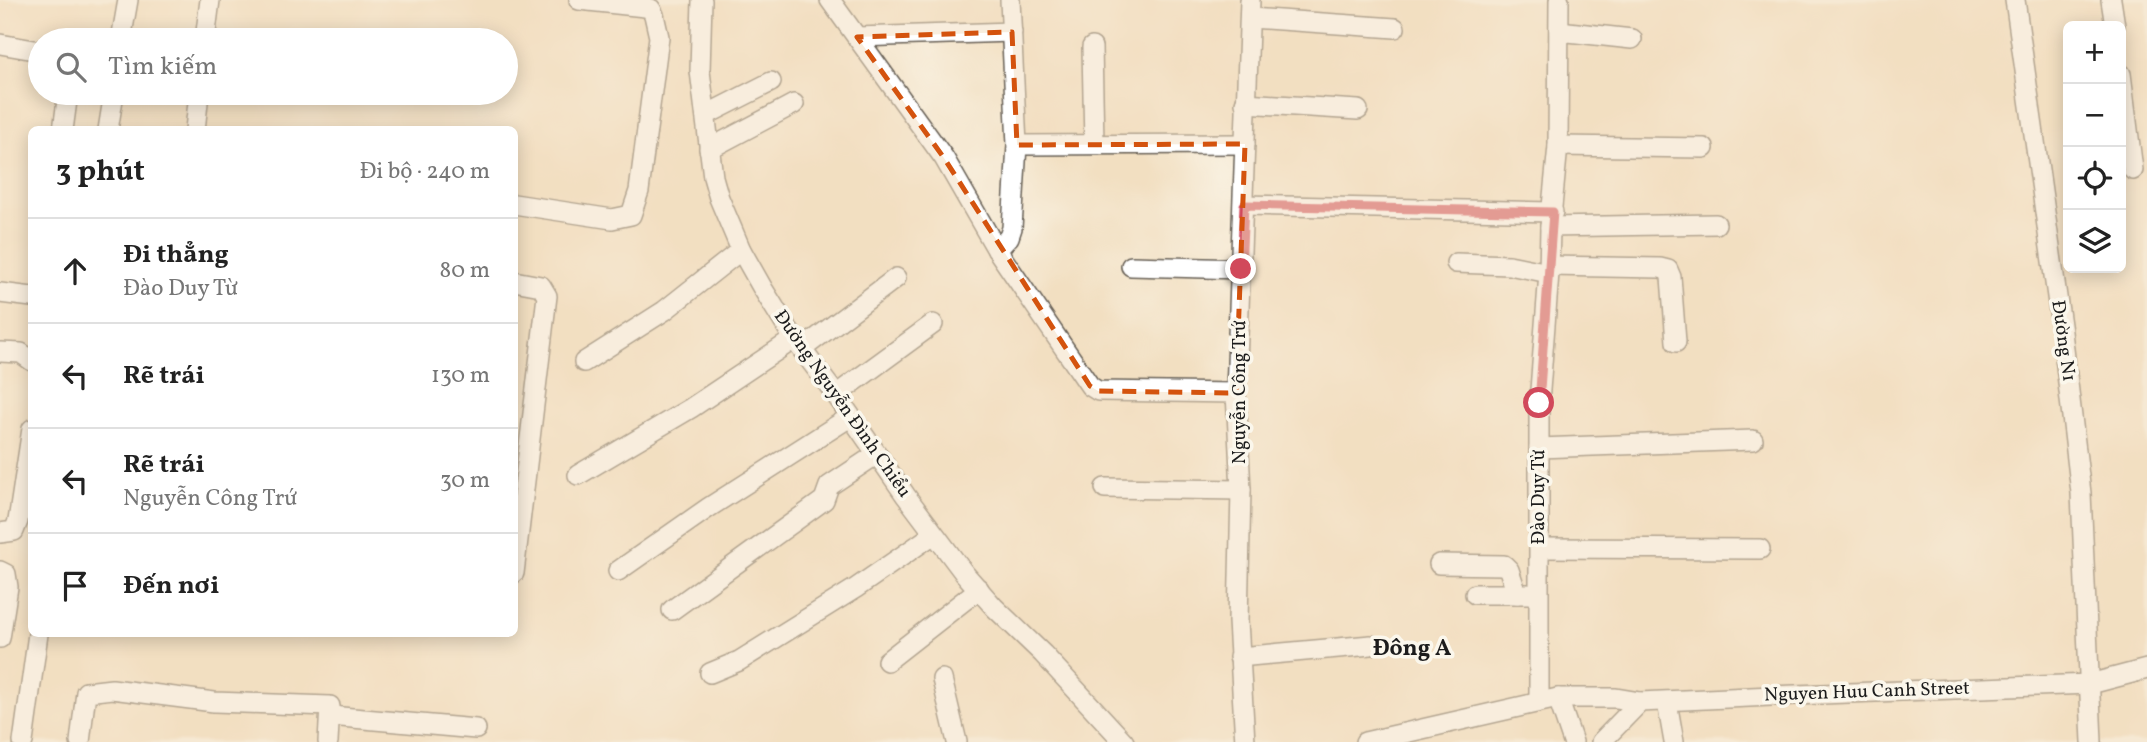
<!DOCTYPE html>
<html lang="vi">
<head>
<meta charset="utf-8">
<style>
	:root { --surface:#fff; --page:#f2f2f2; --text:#222; --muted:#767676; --line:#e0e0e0 }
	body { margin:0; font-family:Vollkorn,serif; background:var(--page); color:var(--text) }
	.controls { position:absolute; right:21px; top:21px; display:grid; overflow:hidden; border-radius:10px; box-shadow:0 4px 18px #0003 }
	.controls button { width:63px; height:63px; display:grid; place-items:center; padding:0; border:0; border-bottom:2px solid var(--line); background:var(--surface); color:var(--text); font:35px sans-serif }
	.stop { position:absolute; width:21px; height:21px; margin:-16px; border:5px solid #d1495b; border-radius:50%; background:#fff }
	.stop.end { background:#d1495b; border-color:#fff; box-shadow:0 2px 7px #0008 }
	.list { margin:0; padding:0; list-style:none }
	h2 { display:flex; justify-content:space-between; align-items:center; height:91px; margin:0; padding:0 28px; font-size:30px }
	h2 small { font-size:23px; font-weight:400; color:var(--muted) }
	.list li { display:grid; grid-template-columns:46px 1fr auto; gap:21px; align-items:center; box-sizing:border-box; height:105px; padding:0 28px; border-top:2px solid var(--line) }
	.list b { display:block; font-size:26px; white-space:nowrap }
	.list p { margin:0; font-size:23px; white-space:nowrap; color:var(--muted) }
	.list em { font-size:23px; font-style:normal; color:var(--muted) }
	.icon { flex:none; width:38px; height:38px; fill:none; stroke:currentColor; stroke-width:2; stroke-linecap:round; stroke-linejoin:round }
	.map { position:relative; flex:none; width:2147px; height:742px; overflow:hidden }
	.search { position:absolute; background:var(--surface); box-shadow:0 4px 18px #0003; left:28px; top:28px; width:490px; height:77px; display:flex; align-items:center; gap:18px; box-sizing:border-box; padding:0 24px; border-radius:38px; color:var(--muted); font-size:26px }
	.panel { position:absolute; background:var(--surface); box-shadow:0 4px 18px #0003; left:28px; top:126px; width:490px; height:511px; border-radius:10px }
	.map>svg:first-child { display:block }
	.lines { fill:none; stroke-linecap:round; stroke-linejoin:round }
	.minor-casing { stroke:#676056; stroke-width:22 }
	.minor { stroke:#fff; stroke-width:19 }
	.route { stroke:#d1495b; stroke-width:9 }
	.marked { fill:none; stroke:#d4530e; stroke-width:5; stroke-dasharray:14 9; stroke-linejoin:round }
	.labels { text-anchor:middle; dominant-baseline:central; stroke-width:7; stroke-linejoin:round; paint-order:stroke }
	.street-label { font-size:19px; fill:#1c1c1c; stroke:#fbf7ec }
	.quarter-label { font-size:23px; font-weight:bold; fill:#1c1c1c; stroke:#fbf7ec }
</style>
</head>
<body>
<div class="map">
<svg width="2147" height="742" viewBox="0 0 2147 742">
	<rect width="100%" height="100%" fill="#fbf7ec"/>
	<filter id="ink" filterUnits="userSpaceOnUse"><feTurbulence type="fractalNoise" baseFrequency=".0143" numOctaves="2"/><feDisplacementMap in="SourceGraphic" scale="14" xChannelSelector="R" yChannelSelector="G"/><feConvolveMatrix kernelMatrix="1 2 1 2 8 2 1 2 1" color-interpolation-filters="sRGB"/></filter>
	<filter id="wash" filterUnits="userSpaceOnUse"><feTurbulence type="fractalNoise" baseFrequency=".00686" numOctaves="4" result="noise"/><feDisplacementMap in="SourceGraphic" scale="28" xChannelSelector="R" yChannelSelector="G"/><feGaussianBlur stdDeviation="1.57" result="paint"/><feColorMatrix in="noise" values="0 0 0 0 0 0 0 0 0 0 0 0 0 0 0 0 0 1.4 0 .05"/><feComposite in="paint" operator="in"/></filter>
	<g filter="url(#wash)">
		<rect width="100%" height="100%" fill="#f2dfc1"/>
	</g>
	<g filter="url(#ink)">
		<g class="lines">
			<defs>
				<g id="minor">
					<polyline points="702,0 700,71 713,177 719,198 741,250 763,289 794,339 836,395 906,496 964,573 994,607 1043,654 1124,742"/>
					<polyline points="830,0 944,158 997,250 1090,386 1098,391 1236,393"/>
					<polyline points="2015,0 2062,332 2081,493 2092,742"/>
					<polyline points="2111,0 2115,26"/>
					<polyline points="1250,18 1395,28"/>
					<polyline points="1559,31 1632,39"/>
					<polyline points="857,37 1012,32"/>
					<polyline points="121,40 128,0"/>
					<polyline points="205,40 210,0"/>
					<polyline points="0,44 40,51"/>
					<polyline points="1092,47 1094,144"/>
					<polyline points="2121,74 2133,170"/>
					<polyline points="1245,103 1358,110"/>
					<polyline points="706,115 771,82"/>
					<polyline points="63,130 68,93"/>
					<polyline points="108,130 114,93"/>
					<polyline points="195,130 199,93"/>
					<polyline points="1017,145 1245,144"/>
					<polyline points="1558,146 1704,148"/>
					<polyline points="709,149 794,104"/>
					<polyline points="514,204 612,219 631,215 639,191 659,37 654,15 651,9 645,7 579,0"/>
					<polyline points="1244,205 1553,212"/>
					<polyline points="1550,227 1716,224"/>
					<polyline points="997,250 1009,237 1012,228 1017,145 1010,0"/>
					<polyline points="1456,263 1509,265 1549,273"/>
					<polyline points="1131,266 1241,269"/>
					<polyline points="1549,266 1660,268 1668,270 1671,277 1676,342"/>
					<polyline points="514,281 541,286 547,296 514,573"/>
					<polyline points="0,293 32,297"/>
					<polyline points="802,349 896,278"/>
					<polyline points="0,352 21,353 32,361"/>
					<polyline points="584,362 664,311 741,250"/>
					<polyline points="836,395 933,324"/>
					<polyline points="1539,448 1753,440"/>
					<polyline points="578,475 691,408 794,339"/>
					<polyline points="1105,488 1241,490"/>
					<polyline points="0,533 14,531 18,521 32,429"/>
					<polyline points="1539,548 1760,549"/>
					<polyline points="1439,564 1504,565 1509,570 1517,594"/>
					<polyline points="0,571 6,574 8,587 0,638"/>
					<polyline points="618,571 708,508 850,417"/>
					<polyline points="1475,594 1528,594"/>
					<polyline points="672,610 824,500 829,486 877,454"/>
					<polyline points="1239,657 1371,645"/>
					<polyline points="887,661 979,589"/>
					<polyline points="710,673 739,661 856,588 934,534"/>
					<polyline points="942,679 957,742"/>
					<polyline points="1558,698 1573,742"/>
					<polyline points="1539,701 1539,403 1549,273 1550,227 1558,146 1559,0"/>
					<polyline points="1667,702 1674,742"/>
					<polyline points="330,716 476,729"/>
					<polyline points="23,742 38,634"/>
					<polyline points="80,742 86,692 112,689 214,702 330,706 328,742"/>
					<polyline points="1245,742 1238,621 1241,490 1236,393 1250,0"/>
					<polyline points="1365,742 1558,698 1616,698 1640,702"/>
					<polyline points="1601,742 1640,702 1795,695 2090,684 2147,669"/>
				</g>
			</defs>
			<use href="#minor" class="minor-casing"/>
			<use href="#minor" class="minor"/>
		</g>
	</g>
	<g class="lines" filter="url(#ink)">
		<polyline class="route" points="1241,269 1244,205 1553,212 1539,403"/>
	</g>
	<path d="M0 0H2147V742H0ZM1012,32L1017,145L1245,144L1236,393L1098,391L1090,386L944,158L857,37Z" fill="#f2dfc1" fill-opacity=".55" fill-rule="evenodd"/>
	<path class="marked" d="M1012,32L1017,145L1245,144L1236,393L1098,391L1090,386L944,158L857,37Z"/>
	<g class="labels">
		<g class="street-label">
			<text transform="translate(2063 341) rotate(82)">Đường N1</text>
			<text transform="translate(1240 392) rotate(-90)">Nguyễn Công Trứ</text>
			<text transform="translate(842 404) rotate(55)">Đường Nguyễn Đình Chiểu</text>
			<text transform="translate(1539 497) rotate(-90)">Đào Duy Từ</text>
			<text transform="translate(1867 692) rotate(-2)">Nguyen Huu Canh Street</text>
		</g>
		<g class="quarter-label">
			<text x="1412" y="649">Đông A</text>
		</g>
	</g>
</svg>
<div class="controls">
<button>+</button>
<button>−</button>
<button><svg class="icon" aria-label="locate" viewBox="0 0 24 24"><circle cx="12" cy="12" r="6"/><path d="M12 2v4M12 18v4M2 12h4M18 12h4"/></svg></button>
<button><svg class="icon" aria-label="layers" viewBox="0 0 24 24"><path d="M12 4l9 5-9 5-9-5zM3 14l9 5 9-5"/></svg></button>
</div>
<div class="stop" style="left:1539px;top:403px"></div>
<div class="stop end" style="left:1241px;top:269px"></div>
<div class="search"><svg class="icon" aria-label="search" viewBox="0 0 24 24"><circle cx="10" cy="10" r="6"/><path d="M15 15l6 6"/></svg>Tìm kiếm</div>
<section class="panel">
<h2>3 phút<small>Đi bộ · 240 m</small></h2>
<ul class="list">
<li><svg class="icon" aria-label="ahead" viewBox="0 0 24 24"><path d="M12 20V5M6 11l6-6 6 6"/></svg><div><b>Đi thẳng</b><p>Đào Duy Từ</p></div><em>80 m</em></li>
<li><svg class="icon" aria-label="left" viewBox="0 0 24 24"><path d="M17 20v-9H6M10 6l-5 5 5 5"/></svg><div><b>Rẽ trái</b></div><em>130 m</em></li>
<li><svg class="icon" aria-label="left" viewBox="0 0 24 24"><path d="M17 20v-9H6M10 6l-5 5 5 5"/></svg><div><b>Rẽ trái</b><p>Nguyễn Công Trứ</p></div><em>30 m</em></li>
<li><svg class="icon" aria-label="arrive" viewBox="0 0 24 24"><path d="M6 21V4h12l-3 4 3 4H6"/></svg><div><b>Đến nơi</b></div></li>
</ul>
</section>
</div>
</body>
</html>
